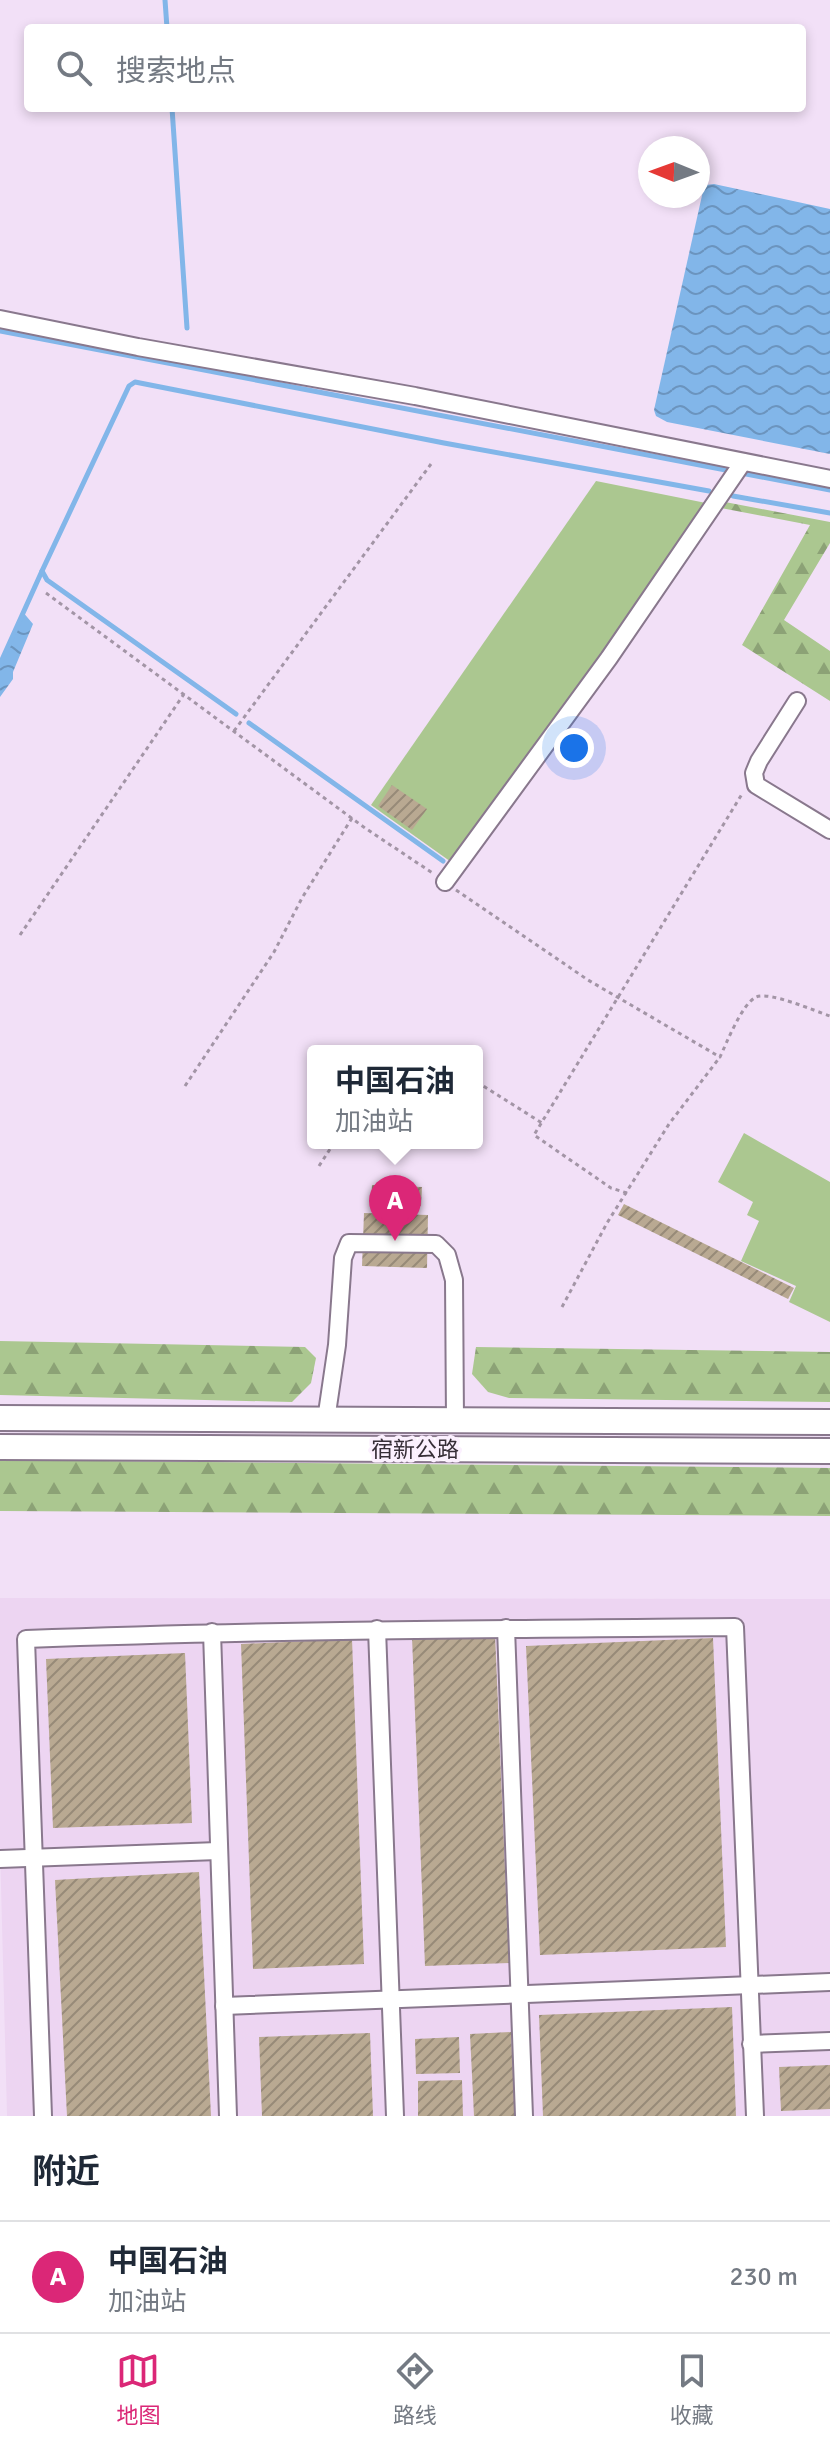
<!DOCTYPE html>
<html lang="zh">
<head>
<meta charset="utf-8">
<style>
	:root { --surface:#fff; --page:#f6f6f7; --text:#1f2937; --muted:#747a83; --line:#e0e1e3; --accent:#db2777 }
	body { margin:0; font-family:Signika,"Noto Sans SC",sans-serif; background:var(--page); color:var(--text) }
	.compass { position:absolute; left:638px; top:136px; width:72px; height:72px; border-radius:50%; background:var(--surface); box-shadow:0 4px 12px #0003; rotate:271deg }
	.you { position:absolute; left:574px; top:748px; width:28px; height:28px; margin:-20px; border:6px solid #fff; border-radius:50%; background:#1a73e8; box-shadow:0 0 0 12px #1a73e833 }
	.badge { display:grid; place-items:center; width:52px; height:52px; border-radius:50%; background:var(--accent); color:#fff; font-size:26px; font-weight:700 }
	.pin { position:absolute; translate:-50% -66px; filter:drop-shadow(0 2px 4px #0008) }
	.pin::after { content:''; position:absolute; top:42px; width:28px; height:24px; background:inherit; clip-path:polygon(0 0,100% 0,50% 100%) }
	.popup { position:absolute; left:307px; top:1045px; width:176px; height:104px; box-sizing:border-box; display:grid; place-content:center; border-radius:8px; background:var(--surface); filter:drop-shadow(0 2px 6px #0005); font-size:26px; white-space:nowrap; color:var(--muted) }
	.popup b { font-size:30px; color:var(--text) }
	.popup::after { content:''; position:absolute; left:50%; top:100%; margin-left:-16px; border:16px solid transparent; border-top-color:var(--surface) }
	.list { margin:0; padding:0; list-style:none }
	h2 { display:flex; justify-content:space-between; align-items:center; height:104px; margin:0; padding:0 32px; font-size:34px }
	h2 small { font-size:26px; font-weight:400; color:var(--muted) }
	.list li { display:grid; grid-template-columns:52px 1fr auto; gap:24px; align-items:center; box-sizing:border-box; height:112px; padding:0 32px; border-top:2px solid var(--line) }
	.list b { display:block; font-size:30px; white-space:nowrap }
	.list p { margin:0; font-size:26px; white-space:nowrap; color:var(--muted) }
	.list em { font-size:26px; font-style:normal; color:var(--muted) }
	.icon { flex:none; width:44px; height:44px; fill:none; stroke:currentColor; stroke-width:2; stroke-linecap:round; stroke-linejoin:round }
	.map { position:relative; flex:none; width:830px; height:2116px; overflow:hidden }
	.search { position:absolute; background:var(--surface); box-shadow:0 4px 12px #0003; left:24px; right:24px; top:24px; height:88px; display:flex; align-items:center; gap:20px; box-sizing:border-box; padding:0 28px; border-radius:8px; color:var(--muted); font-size:30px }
	.sheet { height:216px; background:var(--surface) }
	nav { display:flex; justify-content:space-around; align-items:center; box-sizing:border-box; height:112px; border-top:2px solid var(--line); background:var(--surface); font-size:22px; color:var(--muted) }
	nav a { display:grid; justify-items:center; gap:4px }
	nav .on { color:var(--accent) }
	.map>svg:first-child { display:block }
	.built { fill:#edd5f2 }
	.green { fill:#abc790 }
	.forest { fill:url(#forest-firs) }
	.water { fill:url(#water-waves) }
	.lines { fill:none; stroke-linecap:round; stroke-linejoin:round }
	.stream { stroke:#82b6e9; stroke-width:5 }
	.building { fill:url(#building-hatch) }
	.minor-casing { stroke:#89788d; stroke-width:20 }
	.highway-casing { stroke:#89788d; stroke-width:28 }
	.path { stroke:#a395a6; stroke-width:3; stroke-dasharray:4 4; stroke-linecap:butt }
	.minor { stroke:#fff; stroke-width:16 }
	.highway { stroke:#fff; stroke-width:24 }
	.labels { text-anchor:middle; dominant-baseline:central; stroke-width:7; stroke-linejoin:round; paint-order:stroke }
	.street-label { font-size:22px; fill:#362e37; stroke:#fbf0fe }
</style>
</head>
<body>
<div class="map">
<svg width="830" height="2116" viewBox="0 0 830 2116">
	<defs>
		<pattern id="forest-firs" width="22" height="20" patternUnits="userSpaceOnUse" patternTransform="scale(2)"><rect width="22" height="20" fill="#abc790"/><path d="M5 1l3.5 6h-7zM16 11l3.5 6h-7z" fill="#8ca276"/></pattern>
		<pattern id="water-waves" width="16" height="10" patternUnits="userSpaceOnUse" patternTransform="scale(2)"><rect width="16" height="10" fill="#82b6e9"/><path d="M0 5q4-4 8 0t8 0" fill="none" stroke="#6b94be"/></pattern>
		<pattern id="building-hatch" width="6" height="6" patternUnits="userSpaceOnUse" patternTransform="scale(2)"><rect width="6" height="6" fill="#b9a992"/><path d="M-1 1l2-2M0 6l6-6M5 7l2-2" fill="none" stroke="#978a78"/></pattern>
	</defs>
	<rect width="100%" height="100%" fill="#f2e0f7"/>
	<polygon class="built" points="0,1598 830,1599 830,2116 7,2116 0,1849"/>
	<g class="green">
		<polygon points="596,481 711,504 454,864 371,805"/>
		<polygon points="744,1133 830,1182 830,1322 789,1302 796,1286 741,1261 759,1221 747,1215 753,1202 718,1182"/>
	</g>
	<g class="forest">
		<polygon points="725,502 830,522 830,543 784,620 830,651 830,701 742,645 810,525 721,508"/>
		<polygon points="0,1341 305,1347 316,1358 311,1383 292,1402 0,1395"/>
		<polygon points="476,1347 830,1352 830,1402 509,1398 488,1392 472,1374"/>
		<polygon points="0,1460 830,1468 830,1516 0,1511"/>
	</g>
	<g class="water">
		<polygon points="714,184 830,209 830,454 667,422 656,416 654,410 703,191 706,185"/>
		<polygon points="22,611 33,624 13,672 13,679 0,697 0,664"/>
	</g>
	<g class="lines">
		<g class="stream">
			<polyline points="165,0 167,28"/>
			<polyline points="172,108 187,328"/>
			<polyline points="0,331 731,471"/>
			<polyline points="741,473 830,490"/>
			<polyline points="733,496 830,513"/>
			<polyline points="0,664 42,571"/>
			<polyline points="236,714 47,580 42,571 129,386 135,382 444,443 709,491"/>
			<polyline points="249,723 443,861"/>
		</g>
	</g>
	<g class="building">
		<polygon points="392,785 427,809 412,830 378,806"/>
		<polygon points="372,1185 422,1187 421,1206 371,1204"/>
		<polygon points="624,1204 794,1288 788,1299 618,1215"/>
		<polygon points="364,1213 428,1215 427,1268 362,1266"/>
		<polygon points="495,1634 509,1963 425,1966 412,1637"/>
		<polygon points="713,1638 726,1947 540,1955 526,1646"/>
		<polygon points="352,1639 364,1964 253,1969 241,1644"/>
		<polygon points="185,1653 192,1823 53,1828 46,1659"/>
		<polygon points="199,1872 211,2116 67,2116 55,1880"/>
		<polygon points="732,2007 736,2116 543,2116 539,2015"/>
		<polygon points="511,2032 515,2116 474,2116 470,2034"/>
		<polygon points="370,2033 373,2116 262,2116 259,2037"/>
		<polygon points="459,2037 460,2073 416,2074 415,2039"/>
		<polygon points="830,2065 830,2109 781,2111 779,2067"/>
		<polygon points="462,2080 463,2116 418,2116 418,2081"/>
	</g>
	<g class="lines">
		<defs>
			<g id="minor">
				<polyline points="0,319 138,347 415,396 830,479"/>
				<polyline points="797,701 759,761 754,773 756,785 830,830"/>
				<polyline points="445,882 609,658 743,462"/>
				<polyline points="326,1420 337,1345 343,1258 349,1243 436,1244 447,1255 454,1280 455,1420"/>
				<polyline points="506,1628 524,2116"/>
				<polyline points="377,1629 395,2116"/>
				<polyline points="212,1632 228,2116"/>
				<polyline points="0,1859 218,1851"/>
				<polyline points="224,2006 830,1982"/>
				<polyline points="751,2044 830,2041"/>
				<path d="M43,2116L26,1639C262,1630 498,1629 735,1627L755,2116"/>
			</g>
			<g id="highway">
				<polyline points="0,1418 830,1422"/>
				<polyline points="0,1447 830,1451"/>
			</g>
		</defs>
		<use href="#minor" class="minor-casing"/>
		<use href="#highway" class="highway-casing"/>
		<g class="path">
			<polyline points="46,593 365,828 434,874"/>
			<polyline points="234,731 431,464"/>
			<path d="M456,890L588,980L720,1057C727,1042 742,1004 756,997C769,991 815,1011 830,1016"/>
			<polyline points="20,935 184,694"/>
			<polyline points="477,1082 542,1123"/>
			<polyline points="185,1086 274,952 302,898 352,818"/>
			<polyline points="319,1166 334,1143"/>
			<polyline points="627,1193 611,1188 534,1135 742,794"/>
			<polyline points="562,1307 607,1223 669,1124 720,1057"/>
		</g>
		<use href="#minor" class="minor"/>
		<use href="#highway" class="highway"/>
	</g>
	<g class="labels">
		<g class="street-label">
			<text x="415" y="1449">宿新公路</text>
		</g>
	</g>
</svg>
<svg class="compass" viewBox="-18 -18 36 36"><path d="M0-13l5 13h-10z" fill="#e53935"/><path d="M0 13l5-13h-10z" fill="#747a83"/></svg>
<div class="you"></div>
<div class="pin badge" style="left:395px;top:1241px">A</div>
<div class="popup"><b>中国石油</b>加油站</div>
<div class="search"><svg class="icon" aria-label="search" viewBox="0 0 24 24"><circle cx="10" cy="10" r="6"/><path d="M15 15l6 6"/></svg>搜索地点</div>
</div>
<section class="sheet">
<h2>附近<small></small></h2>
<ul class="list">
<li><span class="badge">A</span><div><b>中国石油</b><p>加油站</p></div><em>230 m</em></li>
</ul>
</section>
<nav>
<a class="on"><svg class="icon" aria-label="map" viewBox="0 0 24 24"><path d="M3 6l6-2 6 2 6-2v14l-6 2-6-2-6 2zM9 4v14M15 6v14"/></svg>地图</a>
<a><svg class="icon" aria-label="directions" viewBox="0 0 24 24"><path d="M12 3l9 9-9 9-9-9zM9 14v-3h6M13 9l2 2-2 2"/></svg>路线</a>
<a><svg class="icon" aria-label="saved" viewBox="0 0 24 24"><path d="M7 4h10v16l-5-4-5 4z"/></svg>收藏</a>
</nav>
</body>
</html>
